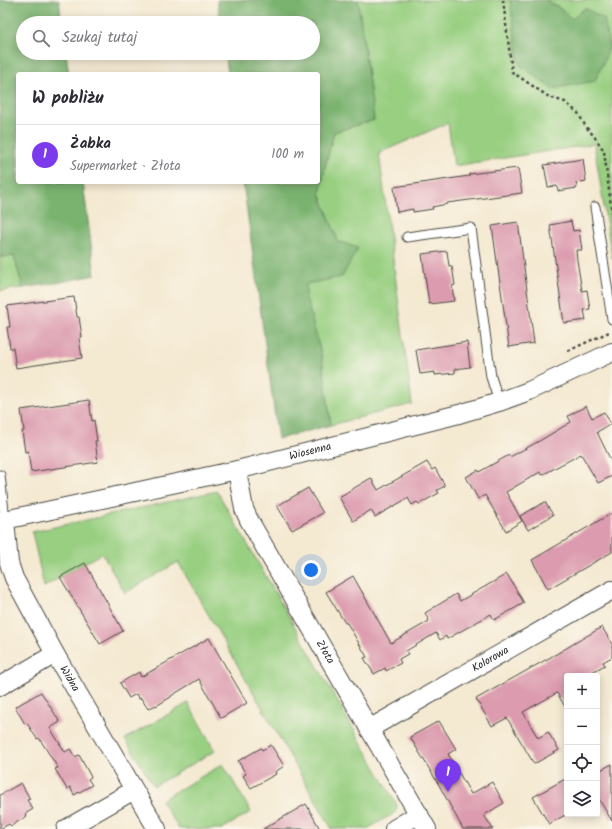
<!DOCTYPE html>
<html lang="pl">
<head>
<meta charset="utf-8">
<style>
	:root { --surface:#fff; --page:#f2f2f3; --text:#2b2b33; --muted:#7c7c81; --line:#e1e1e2; --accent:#7c3aed }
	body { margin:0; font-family:Kalam,sans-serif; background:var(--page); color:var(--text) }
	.controls { position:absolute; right:12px; bottom:12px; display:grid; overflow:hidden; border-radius:4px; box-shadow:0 2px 10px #0003 }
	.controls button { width:36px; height:36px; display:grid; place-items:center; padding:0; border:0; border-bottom:1px solid var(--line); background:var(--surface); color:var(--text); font:20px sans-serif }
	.you { position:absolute; left:311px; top:570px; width:14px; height:14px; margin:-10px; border:3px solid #fff; border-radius:50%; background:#1a73e8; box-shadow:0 0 0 6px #1a73e833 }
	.badge { display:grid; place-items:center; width:26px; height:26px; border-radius:50%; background:var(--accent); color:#fff; font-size:13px; font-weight:700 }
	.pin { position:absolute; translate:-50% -33px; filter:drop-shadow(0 1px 2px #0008) }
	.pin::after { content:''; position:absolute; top:21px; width:14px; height:12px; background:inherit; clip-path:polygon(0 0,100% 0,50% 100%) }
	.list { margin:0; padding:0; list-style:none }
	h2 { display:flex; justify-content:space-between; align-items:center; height:52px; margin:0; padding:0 16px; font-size:17px }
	h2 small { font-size:13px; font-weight:400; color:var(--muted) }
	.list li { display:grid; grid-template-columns:26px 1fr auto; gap:12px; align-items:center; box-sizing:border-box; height:60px; padding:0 16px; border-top:1px solid var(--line) }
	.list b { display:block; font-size:15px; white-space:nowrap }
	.list p { margin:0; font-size:13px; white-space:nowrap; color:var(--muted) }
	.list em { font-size:13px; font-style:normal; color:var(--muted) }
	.icon { flex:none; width:22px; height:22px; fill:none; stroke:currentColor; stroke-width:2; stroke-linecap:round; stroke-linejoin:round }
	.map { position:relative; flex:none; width:612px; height:829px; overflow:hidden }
	.search { position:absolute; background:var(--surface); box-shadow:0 2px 10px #0003; left:16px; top:16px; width:304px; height:44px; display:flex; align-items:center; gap:10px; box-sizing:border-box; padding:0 14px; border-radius:22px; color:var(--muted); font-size:15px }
	.panel { position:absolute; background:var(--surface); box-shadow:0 2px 10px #0003; left:16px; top:72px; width:304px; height:112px; border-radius:4px }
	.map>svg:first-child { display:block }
	.green { fill:#98cf81; stroke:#627d56 }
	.forest { fill:#7ab26f; stroke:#526e4d }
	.building { fill:#dc9baf }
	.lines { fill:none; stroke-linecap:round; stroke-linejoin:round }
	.lane-casing { stroke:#494844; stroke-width:11 }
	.street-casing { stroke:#494844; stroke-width:20 }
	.path { stroke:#494844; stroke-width:2.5; stroke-dasharray:3 3; stroke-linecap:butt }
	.lane { stroke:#fff; stroke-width:9 }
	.street { stroke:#fff; stroke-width:18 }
	.labels { text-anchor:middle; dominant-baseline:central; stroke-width:3.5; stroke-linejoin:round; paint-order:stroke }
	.street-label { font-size:11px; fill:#2b2b2b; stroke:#fbf7ec }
</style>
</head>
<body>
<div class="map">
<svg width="612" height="829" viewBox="0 0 612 829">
	<rect width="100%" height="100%" fill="#fbf7ec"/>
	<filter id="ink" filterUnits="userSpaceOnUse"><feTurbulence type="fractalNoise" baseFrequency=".025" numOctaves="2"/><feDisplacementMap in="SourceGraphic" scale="8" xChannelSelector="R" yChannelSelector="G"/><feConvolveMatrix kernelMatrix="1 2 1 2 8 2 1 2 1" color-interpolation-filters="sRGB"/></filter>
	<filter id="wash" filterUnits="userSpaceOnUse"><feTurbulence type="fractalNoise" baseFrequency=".012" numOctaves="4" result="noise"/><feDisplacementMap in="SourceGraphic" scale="16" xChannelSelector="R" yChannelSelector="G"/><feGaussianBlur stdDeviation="0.9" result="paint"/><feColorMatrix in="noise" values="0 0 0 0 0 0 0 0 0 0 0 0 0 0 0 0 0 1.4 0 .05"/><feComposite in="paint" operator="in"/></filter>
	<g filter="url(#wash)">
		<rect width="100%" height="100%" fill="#f4e9d1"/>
		<g class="green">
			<polygon points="358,0 510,0 519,64 572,19 558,7 545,0 612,0 612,258 594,144 454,166 448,123 379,153 412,404 331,425 322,358 306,297 306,284 357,248 338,241 320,193 325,167 334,132 374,120"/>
			<polygon points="14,256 23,288 0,291 0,257"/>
			<polygon points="217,491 397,805 396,811 393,814 367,829 332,829 178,562 125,593 102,553 44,587 32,532"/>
			<polygon points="188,703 215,751 154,786 125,739"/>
			<polygon points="223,764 251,812 222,829 179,829 161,800"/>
		</g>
		<g class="forest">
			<polygon points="0,0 59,0 62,23 23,23 23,53 66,53 69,74 18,74 18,182 83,182 95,275 61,282 23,288 14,256 0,257"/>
			<polygon points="217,0 358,0 374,120 334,132 325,167 320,193 338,241 358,248 342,277 306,284 306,297 322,358 331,425 278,439 243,182 318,182 318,74 228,74 225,53 313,53 313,23 221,23"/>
			<polygon points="510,0 545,0 558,7 572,19 585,8 604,19 610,47 595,81 552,89 519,64"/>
		</g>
		<g id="blocks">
			<g class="building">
				<polygon points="583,159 586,181 576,183 577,188 558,191 557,186 548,187 544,165"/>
				<polygon points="518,168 522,193 447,203 447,204 432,207 433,209 413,212 413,209 397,212 394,187 469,176 469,174"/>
				<polygon points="571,221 573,231 579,230 582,250 576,250 577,260 582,291 587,290 590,309 584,310 586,320 564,323 550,225"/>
				<polygon points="518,222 534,343 509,347 492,226"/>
				<polygon points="447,251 449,266 452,266 455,285 452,286 454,301 429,304 422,254"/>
				<polygon points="74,297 77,317 79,317 82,337 79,338 82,358 16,368 13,348 10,348 7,327 10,327 7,306"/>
				<polygon points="467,342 470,367 455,369 455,373 435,375 435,372 420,374 416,350"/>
				<polygon points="89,400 92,421 94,420 97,441 95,441 98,462 31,472 28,451 25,452 22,431 24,431 21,410"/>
				<polygon points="586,406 592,418 604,412 611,424 597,432 612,463 612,476 598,483 581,454 542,475 540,472 506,492 522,521 506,531 485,495 478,499 466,477 478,470 479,472 509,455 510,457 541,440 571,422 568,416"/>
				<polygon points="427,462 432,470 435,468 445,486 437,490 439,493 419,504 417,502 412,505 408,498 375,517 371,510 353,521 339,497 371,478 378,490"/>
				<polygon points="308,488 323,513 292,530 277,506"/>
				<polygon points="545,502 553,515 528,530 520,516"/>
				<polygon points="612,513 612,552 548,589 532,560"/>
				<polygon points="85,563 123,631 100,644 60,577"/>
				<polygon points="507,574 524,603 494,620 491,614 447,639 446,636 440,640 436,633 406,651 408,654 399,659 401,663 386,671 385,668 374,674 364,658 367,657 347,623 345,623 326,592 353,576 391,643 429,621 425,613 456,594 460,601"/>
				<polygon points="602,627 612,644 612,657 603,662 605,665 585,676 567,676 567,710 557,693 523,712 538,738 548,732 559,750 534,764 507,718 492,726 476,699 558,653"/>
				<polygon points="209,638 247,703 221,718 199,679 171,696 171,697 156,706 156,705 148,709 141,698 139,699 136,694 129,698 120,683 139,672 141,677"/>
				<polygon points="41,692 60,722 50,728 65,752 70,749 75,757 79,755 91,777 88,779 92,785 74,795 70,787 67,789 55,769 58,768 39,738 37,739 27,723 25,724 15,707"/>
				<polygon points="439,721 456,749 448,754 471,794 492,782 504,803 484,815 493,829 463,829 439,785 410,737"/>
				<polygon points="271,745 284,766 275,772 276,774 251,788 243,776 246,774 238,761 261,748 262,750"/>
				<polygon points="612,764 612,821 597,796 597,772"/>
				<polygon points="567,778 567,814 549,824 533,797"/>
				<polygon points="21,783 30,799 27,800 33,809 25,814 27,816 11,826 9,824 0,829 0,795"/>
				<polygon points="306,804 320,829 263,829"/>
			</g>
		</g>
	</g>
	<g filter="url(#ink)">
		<use href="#blocks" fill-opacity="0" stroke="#494844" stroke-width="1"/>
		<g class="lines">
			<defs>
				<g id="lane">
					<polyline points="595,207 612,319"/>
					<polyline points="407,237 471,228 491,377 499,402"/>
					<polyline points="0,475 5,520"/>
				</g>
				<g id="street">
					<path id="s1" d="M237,470L244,509L249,520L427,829"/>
					<path id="s2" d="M5,520L9,563L14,578L55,654L157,829"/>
					<path id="s3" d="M0,521L237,470L459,414L499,402L529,391L612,352"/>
					<polyline points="0,686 55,654"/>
					<path id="s4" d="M369,729L612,590"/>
					<polyline points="66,829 134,790"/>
					<polyline points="394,829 419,814"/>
				</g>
			</defs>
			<use href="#lane" class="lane-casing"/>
			<use href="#street" class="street-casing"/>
			<g class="path">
				<polyline points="503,0 512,72 549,97 565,102 578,113 586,127 594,136 604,151 612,214"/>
				<polyline points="568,351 609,332"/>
			</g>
			<use href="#lane" class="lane"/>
			<use href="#street" class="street"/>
		</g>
	</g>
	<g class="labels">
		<g class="street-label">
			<text stroke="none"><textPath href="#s3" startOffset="318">Wiosenna</textPath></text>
			<text stroke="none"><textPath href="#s1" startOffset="204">Złota</textPath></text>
			<text stroke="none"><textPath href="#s4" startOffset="140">Kolorowa</textPath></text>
			<text stroke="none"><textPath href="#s2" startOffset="174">Widna</textPath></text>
		</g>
	</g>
</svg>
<div class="controls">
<button>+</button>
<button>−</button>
<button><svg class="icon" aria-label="locate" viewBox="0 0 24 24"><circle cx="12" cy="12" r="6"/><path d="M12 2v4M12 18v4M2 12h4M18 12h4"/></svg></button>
<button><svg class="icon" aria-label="layers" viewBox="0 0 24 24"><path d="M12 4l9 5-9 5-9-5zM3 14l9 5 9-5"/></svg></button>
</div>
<div class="you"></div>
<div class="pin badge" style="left:448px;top:792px">1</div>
<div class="search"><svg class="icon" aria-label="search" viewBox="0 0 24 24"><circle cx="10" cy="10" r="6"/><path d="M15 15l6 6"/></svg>Szukaj tutaj</div>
<section class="panel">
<h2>W pobliżu<small></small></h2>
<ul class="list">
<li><span class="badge">1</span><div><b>Żabka</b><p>Supermarket · Złota</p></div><em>100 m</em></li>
</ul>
</section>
</div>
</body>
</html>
